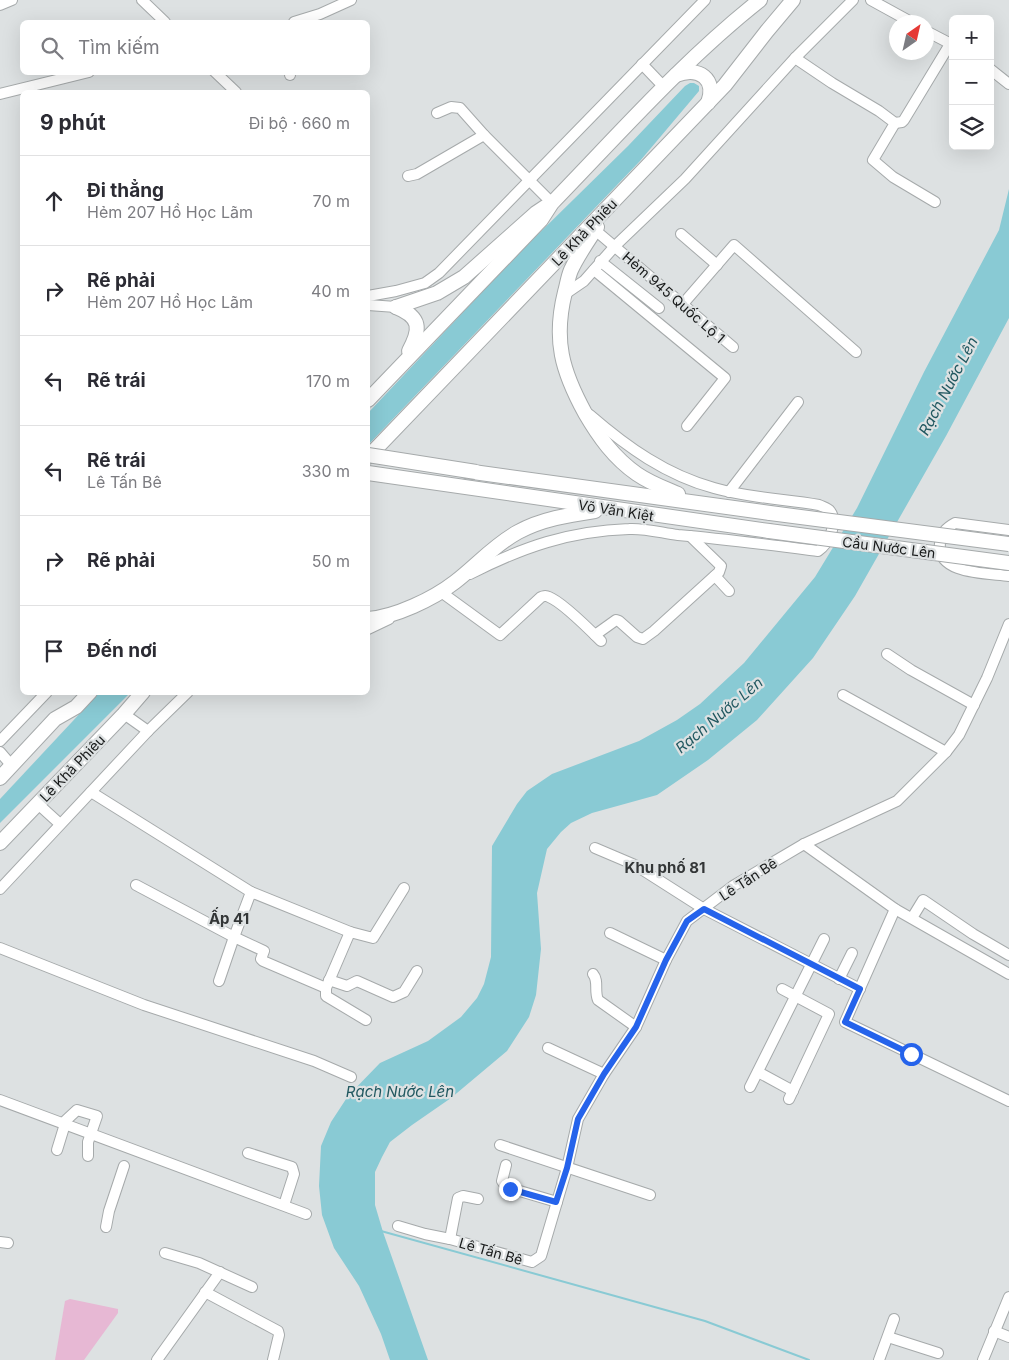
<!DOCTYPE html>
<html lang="vi">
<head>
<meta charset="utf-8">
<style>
	:root { --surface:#fff; --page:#f2f2f3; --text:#2b2b33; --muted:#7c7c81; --line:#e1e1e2 }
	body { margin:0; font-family:Inter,sans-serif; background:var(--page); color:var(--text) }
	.controls { position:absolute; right:15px; top:15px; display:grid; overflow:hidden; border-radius:8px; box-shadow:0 5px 20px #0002 }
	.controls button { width:45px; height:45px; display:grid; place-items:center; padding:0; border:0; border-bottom:1px solid var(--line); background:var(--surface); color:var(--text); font:25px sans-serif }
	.compass { position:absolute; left:889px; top:15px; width:45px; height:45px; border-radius:50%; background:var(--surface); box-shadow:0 5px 20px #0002; rotate:34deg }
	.stop { position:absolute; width:15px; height:15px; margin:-11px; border:4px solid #2563eb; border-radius:50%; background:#fff }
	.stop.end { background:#2563eb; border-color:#fff; box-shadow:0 1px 5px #0008 }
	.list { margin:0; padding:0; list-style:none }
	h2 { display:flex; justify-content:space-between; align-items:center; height:65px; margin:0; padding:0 20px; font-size:21px }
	h2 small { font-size:16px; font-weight:400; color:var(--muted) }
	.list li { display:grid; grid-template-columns:32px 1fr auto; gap:15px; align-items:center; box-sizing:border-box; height:90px; padding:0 20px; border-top:1px solid var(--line) }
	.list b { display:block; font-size:19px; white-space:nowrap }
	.list p { margin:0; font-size:16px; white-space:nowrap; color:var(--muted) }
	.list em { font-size:16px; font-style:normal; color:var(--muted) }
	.icon { flex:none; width:28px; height:28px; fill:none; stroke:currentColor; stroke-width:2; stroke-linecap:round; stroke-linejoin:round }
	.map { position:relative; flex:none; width:1009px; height:1360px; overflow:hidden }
	.search { position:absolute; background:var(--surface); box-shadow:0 5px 20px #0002; left:20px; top:20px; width:350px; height:55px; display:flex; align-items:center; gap:12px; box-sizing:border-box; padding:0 18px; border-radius:8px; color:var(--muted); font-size:19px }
	.panel { position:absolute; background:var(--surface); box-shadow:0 5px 20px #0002; left:20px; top:90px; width:350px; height:605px; border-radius:8px }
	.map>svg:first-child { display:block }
	.green { fill:#e7b8d4 }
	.water { fill:#89cad4 }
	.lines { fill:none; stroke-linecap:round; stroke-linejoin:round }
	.stream { stroke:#89cad4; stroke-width:2 }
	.minor-casing { stroke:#a6aaab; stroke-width:12 }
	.highway-casing { stroke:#a6aaab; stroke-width:16 }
	.minor { stroke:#fff; stroke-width:10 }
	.highway { stroke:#fff; stroke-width:14 }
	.highway-bridge-casing { stroke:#a6aaab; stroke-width:16; stroke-linecap:butt }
	.highway-bridge { stroke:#fff; stroke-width:14 }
	.route { stroke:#2563eb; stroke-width:6 }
	.labels { text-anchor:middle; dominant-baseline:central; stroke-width:4.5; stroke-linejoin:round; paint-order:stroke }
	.street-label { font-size:14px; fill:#181a1a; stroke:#dde1e2 }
	.water-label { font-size:15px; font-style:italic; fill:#215860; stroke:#dde1e2 }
	.neighbourhood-label { font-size:15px; font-weight:bold; fill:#333637; stroke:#dde1e2 }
</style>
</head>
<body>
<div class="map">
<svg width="1009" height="1360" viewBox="0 0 1009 1360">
	<rect width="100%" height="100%" fill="#dde1e2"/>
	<polygon class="green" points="70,1299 118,1309 118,1313 84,1360 55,1360 65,1301"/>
	<g class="water">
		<polygon points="690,83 694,83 699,86 699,91 640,161 368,445 368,413 520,252 628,146 685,86"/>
		<polygon points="1009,189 1009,318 946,436 855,596 813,658 757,720 708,760 657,795 592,813 571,823 561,832 547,849 537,893 541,949 536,995 529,1017 507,1051 451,1098 412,1125 390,1142 382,1157 375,1172 375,1205 383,1232 428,1360 390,1360 381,1334 359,1286 334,1248 322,1215 319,1186 321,1146 331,1122 348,1096 380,1063 428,1041 461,1017 477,998 484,984 491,957 492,846 517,804 527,791 552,774 639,741 677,720 700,704 744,663 815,577 857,508 924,372 999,230"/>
		<polygon points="99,693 130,693 0,823 0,799"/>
	</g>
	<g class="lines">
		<polyline class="stream" points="381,1231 705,1321 809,1360"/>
		<defs>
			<g id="minor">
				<polyline points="142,0 165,22"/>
				<polyline points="871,0 911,22"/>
				<polyline points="0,5 12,0"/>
				<polyline points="294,22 320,14 351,0"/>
				<polyline points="926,31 953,45"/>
				<polyline points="795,58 832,83 879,111 895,123 873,160 893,177 935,202"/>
				<polyline points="642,64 664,87"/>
				<polyline points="990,69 1009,84"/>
				<polyline points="215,72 236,92"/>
				<polyline points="290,72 290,75"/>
				<polyline points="0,94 89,72"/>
				<polyline points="437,113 451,107 460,108 484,135 552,203"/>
				<polyline points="895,123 902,122 904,120 950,44"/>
				<polyline points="408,176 417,174 484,135"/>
				<polyline points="595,230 733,347"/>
				<polyline points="681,234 717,265"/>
				<polyline points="600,261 659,308"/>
				<polyline points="594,270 725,378 687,426"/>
				<polyline points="565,294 584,281 615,246 685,179 795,58 853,0"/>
				<polyline points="368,296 396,291 425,283 439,273 705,0"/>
				<polyline points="368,305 396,307"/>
				<polyline points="682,305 734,245 856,352"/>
				<polyline points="729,492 798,402"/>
				<path d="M1009,530L955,523C946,528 941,533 940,543C936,575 988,573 1009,576"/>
				<path d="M470,574C523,547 569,531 629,529C645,528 662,533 678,535C725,539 771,545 818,551C828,544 839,523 830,511C828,508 823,507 819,505C785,499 748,498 714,488C666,475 627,447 590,415"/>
				<polyline points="715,576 729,591"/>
				<path d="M441,592L500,635L541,597C545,596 545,595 549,597C562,602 590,630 601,641"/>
				<polyline points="368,629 389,619"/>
				<polyline points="595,635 616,620 619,621 637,637 643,639 654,631 719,572 721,566 690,536"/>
				<polyline points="887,654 911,670 974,705"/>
				<polyline points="843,695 946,752"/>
				<polyline points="124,714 148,731"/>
				<polyline points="0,741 47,692"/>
				<polyline points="0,752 12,766"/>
				<polyline points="91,792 251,892 234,937 136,885"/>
				<polyline points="38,804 60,824"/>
				<polyline points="804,844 895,909 1009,974"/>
				<polyline points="595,848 635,865 704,909 860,989"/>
				<polyline points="0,889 148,731 188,692"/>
				<polyline points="251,892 350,932"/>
				<polyline points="895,909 845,1022 1009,1101"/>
				<polyline points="912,918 923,900 973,934 1009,955"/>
				<polyline points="610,933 666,960"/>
				<polyline points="0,948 144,1005 314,1061 351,1077"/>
				<path d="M593,974C599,981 594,991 598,1000L636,1027"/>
				<polyline points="839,979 852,953"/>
				<polyline points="329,980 347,986 357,981 393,997 404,992 417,971"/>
				<polyline points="219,981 234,937 264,951 261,959 263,961 326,988 326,996 366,1020"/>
				<polyline points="326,988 350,932 373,938 404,888"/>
				<polyline points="782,989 829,1014 789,1099"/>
				<polyline points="548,1048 604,1074"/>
				<polyline points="758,1072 793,1091"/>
				<polyline points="750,1087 824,939"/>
				<polyline points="0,1100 306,1214"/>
				<polyline points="63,1123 77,1110 97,1116 88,1142 88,1156"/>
				<polyline points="500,1145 650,1195"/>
				<polyline points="57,1150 65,1124"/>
				<polyline points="248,1153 292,1167 294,1174 284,1205"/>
				<polyline points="506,1165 502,1181 506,1187 557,1202"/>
				<polyline points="398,1226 425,1234 450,1239 532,1262 541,1256 567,1168 578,1119 604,1074 636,1027 666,960 687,921 733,886 804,844 897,801 946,752 959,735 987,678 1009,624"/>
				<polyline points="106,1227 109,1211 124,1166"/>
				<polyline points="450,1239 458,1198 463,1196 478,1199"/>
				<polyline points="0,1242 8,1243"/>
				<polyline points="165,1253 199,1263 252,1287"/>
				<polyline points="205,1292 278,1331 279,1335 273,1360"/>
				<polyline points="994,1331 1009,1337"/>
				<polyline points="888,1337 938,1353"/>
				<polyline points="157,1360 220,1272"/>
				<polyline points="879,1360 894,1319"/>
				<polyline points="983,1360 1009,1297"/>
			</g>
			<g id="highway">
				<path d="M676,75C699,66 717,79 708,103"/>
				<path d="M597,227C588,241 578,255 571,270C568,277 567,285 565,292C553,340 562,371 585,413C599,437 614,458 637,474C650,483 664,488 678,494"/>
				<polyline points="396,307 437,293 464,277 536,213 545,207"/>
				<path d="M396,307C421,317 421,329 409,351"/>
				<path d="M368,400L541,220L552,203C619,134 684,60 760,0"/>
				<polyline points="368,457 725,85 767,31 793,0"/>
				<polyline points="466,471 770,513"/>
				<polyline points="368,473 769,531"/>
				<path d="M368,619C395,617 433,599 455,582C476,566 494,545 518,532C542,519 568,515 595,511"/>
				<polyline points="0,778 55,719 76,707 90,692"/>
				<polyline points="0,843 124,714 143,692"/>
			</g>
		</defs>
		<use href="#minor" class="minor-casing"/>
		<use href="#highway" class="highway-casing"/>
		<use href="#minor" class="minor"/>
		<use href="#highway" class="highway"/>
		<defs>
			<g id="highway-bridge">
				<polyline points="368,455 476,472"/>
				<polyline points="770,513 1009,544"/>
				<polyline points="769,531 1009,563"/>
			</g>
		</defs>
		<use href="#highway-bridge" class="highway-bridge-casing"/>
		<use href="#highway-bridge" class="highway-bridge"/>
	</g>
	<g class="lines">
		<polyline class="route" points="510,1189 556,1202 567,1168 578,1119 604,1074 636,1027 666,960 687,921 704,909 860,989 845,1022 911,1054"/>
	</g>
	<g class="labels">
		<g class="street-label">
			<text transform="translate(584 232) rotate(-46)">Lê Khả Phiêu</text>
			<text transform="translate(674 297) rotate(41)">Hẻm 945 Quốc Lộ 1</text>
			<text transform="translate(616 510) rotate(9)">Võ Văn Kiệt</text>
			<text transform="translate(889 547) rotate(7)">Cầu Nước Lên</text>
			<text transform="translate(72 768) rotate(-46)">Lê Khả Phiêu</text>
			<text transform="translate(748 879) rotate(-33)">Lê Tấn Bê</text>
			<text transform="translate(491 1251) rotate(16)">Lê Tấn Bê</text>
		</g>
		<g class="water-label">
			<text transform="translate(948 386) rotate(-62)">Rạch Nước Lên</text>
			<text transform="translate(719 715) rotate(-40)">Rạch Nước Lên</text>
			<text x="400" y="1091">Rạch Nước Lên</text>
		</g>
		<g class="neighbourhood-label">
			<text x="665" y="867">Khu phố 81</text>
			<text x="229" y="918">Ấp 41</text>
		</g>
	</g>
</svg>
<div class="controls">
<button>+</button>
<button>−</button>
<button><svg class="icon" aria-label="layers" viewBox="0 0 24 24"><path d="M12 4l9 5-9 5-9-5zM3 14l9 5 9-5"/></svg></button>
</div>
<svg class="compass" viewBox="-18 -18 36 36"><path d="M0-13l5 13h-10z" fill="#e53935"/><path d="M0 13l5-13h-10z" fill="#7c7c81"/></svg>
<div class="stop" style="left:911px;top:1054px"></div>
<div class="stop end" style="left:510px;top:1189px"></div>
<div class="search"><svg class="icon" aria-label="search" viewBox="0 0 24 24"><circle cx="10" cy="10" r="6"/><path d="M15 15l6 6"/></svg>Tìm kiếm</div>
<section class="panel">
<h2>9 phút<small>Đi bộ · 660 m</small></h2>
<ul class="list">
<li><svg class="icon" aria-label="ahead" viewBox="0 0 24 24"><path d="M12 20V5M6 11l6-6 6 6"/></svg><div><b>Đi thẳng</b><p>Hẻm 207 Hồ Học Lãm</p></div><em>70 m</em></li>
<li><svg class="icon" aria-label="right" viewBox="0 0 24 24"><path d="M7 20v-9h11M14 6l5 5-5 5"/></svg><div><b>Rẽ phải</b><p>Hẻm 207 Hồ Học Lãm</p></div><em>40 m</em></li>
<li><svg class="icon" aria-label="left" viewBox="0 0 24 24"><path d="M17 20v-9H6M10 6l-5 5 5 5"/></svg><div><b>Rẽ trái</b></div><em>170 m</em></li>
<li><svg class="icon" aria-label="left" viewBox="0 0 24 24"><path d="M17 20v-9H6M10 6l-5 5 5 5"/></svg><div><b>Rẽ trái</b><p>Lê Tấn Bê</p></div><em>330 m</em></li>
<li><svg class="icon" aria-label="right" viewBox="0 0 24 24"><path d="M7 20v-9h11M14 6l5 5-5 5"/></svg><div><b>Rẽ phải</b></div><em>50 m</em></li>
<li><svg class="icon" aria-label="arrive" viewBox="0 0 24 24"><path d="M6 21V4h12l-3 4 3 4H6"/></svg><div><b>Đến nơi</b></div></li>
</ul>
</section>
</div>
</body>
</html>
